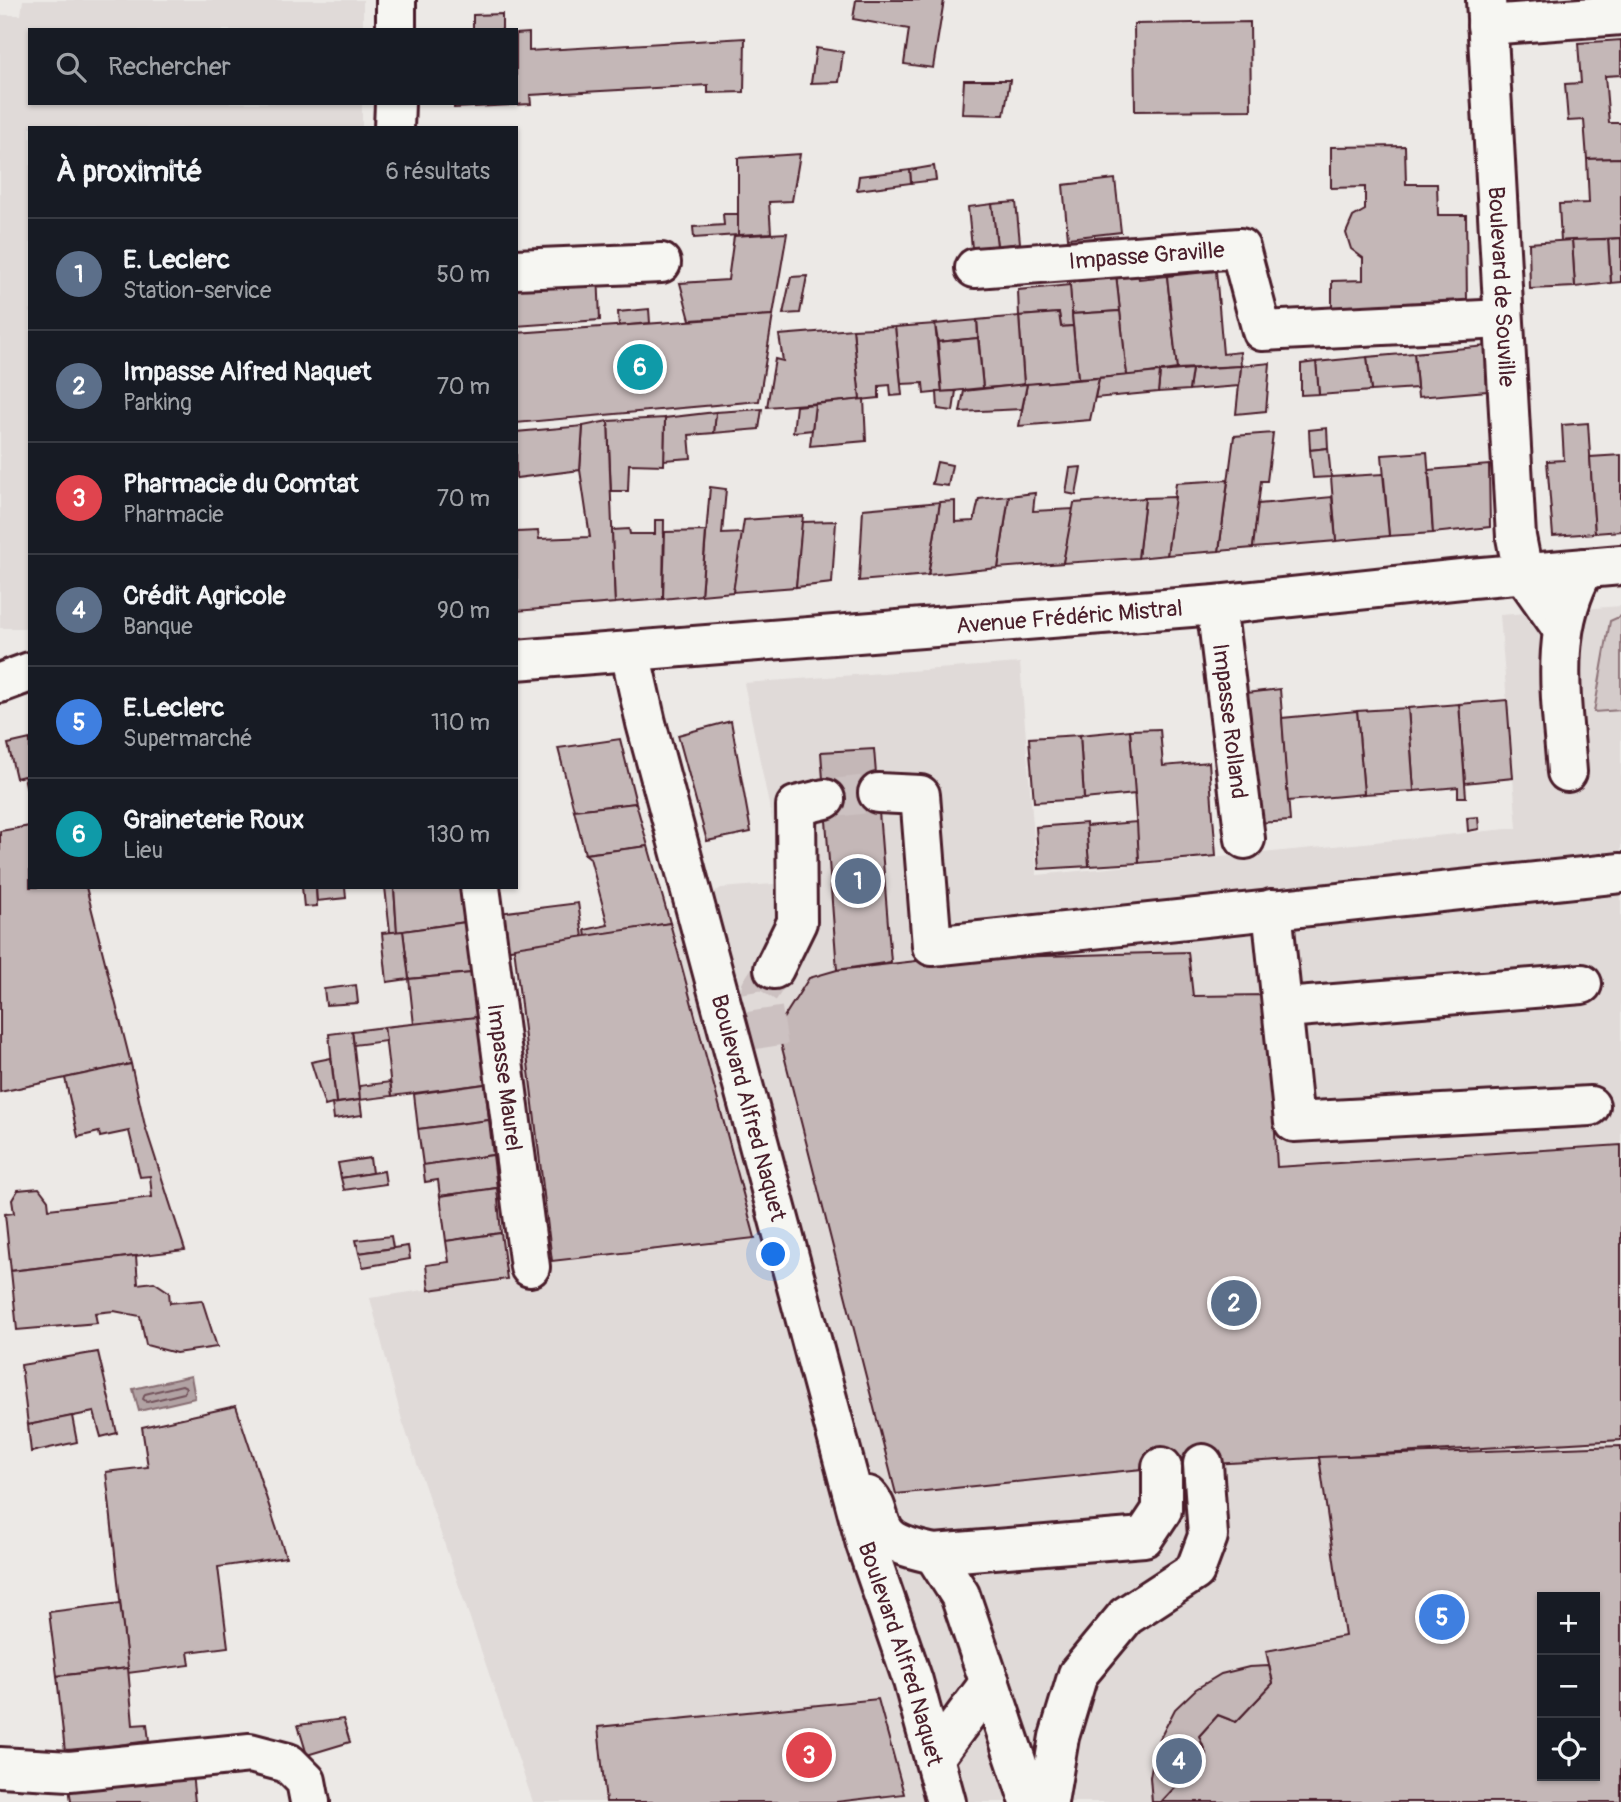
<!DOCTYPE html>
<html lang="fr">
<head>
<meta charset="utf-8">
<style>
	:root { --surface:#171b24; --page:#20242c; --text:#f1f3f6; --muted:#9ea1a6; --line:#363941; --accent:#1a73e8 }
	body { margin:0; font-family:Pangolin,sans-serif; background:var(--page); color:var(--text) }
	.controls { position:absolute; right:21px; bottom:21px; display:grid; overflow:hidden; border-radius:0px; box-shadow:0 2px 5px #0004 }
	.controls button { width:63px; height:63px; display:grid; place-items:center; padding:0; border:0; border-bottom:2px solid var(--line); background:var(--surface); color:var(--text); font:35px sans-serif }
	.you { position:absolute; left:774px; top:1255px; width:24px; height:24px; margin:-18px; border:5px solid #fff; border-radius:50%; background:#1a73e8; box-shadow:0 0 0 10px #1a73e833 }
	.badge { display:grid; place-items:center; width:46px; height:46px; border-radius:50%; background:var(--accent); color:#fff; font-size:23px; font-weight:700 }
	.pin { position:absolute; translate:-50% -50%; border:4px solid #fff; box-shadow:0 2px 7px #0006 }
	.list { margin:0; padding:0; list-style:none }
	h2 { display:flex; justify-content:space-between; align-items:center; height:91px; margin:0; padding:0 28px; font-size:30px }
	h2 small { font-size:23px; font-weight:400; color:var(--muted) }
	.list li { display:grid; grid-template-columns:46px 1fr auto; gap:21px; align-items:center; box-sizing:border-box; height:112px; padding:0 28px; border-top:2px solid var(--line) }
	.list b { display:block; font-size:26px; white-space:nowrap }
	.list p { margin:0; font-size:23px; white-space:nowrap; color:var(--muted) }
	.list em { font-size:23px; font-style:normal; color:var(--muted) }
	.icon { flex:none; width:38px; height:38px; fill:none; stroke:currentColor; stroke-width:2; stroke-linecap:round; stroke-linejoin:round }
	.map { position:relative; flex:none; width:1621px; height:1802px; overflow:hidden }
	.search { position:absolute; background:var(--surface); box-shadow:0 2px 5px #0004; left:28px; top:28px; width:490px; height:77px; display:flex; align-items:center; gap:18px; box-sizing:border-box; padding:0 24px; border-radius:0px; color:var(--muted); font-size:26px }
	.panel { position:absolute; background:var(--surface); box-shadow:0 2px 5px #0004; left:28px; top:126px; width:490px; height:763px; border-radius:0px }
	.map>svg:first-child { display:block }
	.built { fill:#e0dad8; fill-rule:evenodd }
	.green { fill:#d4cbca; stroke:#8f757a; stroke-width:2 }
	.water { fill:#b1a2a3; stroke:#886e73; stroke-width:2 }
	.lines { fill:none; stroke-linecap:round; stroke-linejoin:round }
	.shore { stroke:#73535b; stroke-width:2 }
	.building { fill:#c4b7b7; stroke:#4a1f2b; stroke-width:2; fill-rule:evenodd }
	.minor-tunnel { stroke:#ccc1c1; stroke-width:38; stroke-dasharray:38 19; stroke-linecap:butt }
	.minor-casing { stroke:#4a1f2b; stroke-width:44 }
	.major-casing { stroke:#4a1f2b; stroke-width:44 }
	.minor { stroke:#f6f6f2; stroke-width:38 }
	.major { stroke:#f6f6f2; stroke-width:38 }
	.labels { text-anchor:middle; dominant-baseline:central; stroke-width:6; stroke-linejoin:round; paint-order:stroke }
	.street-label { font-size:23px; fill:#4a1f2b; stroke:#f6f6f2 }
</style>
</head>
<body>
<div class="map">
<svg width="1621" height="1802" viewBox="0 0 1621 1802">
	<rect width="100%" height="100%" fill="#ece9e6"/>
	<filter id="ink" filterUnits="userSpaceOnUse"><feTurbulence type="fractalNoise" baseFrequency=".0143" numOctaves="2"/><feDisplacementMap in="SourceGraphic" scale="14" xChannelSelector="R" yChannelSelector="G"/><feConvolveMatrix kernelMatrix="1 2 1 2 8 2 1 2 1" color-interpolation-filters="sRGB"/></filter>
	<g filter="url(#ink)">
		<g class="built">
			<polygon points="23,0 363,0 363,30 30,30 30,103 362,103 362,128 30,128 30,628 0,628 0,15 21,15"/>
			<path d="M1621,606V1802H533L402,1420L370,1298L544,1272L514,947L670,923L721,888L785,883L744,683L1020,663L1037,875L1517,828L1500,615ZM1542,1597H1595V1776H1542Z"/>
		</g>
		<polygon class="green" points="1621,616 1621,710 1594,712 1610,621"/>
		<polygon class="water" points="191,1376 195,1398 139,1411 133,1389"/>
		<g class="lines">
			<polygon class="shore" points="182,1385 186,1387 184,1393 147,1402 143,1399 145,1394"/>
		</g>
		<g class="building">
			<polygon points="856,0 944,0 933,68 904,64 909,29 853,19"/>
			<polygon points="502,14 502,30 473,30 473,15"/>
			<polygon points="1250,22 1251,110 1135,111 1134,24"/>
			<polygon points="529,33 529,51 745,38 744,92 708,93 708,85 530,95 531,104 454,108 454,103 516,103 516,34"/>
			<polygon points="1621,40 1621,75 1605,76 1609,123 1621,123 1621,158 1587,159 1584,120 1568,121 1565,84 1581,83 1578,43"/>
			<polygon points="816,48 843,52 839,82 811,83"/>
			<polygon points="964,80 1010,80 1004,115 962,114"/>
			<polygon points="1405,146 1406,184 1437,184 1438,215 1466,215 1467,302 1405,303 1405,306 1332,310 1332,281 1363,280 1363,258 1351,249 1346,233 1353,217 1365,210 1365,187 1331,188 1331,147"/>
			<polygon points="800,154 792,201 769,202 771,233 738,235 738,158"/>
			<polygon points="1621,158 1621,238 1561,241 1559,204 1589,203 1587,159"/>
			<polygon points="934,166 936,180 911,183 910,170"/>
			<polygon points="910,170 911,183 857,190 859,176"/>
			<polygon points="1115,179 1121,232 1068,238 1063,185"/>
			<polygon points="1016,202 1020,243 997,246 992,204"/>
			<polygon points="992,204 997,246 972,248 968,207"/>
			<polygon points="723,214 738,214 738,235 694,238 693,227 724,225"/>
			<polygon points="787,233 773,315 690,320 680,283 728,280 734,236"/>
			<polygon points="1621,238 1621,282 1611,283 1608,239"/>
			<polygon points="1608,239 1611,283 1575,287 1572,240"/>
			<polygon points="1572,240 1575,287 1530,289 1529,243"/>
			<polygon points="1137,270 1139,279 1167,276 1177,369 1127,376 1116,274"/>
			<polygon points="598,271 600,320 516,326 516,276"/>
			<polygon points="1216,271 1223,354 1240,352 1241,366 1177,369 1167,276"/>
			<polygon points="1116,274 1120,311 1072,314 1069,277"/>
			<polygon points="807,276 800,313 783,314 791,277"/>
			<polygon points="1070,285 1073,326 1061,327 1059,313 1019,316 1018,290"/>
			<polygon points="649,309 650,323 619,326 618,312"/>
			<polygon points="1120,311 1127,376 1078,379 1072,314"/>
			<polygon points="1059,313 1061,327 1073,326 1078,379 1024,385 1019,316"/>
			<polygon points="773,315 759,401 516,423 516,333"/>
			<polygon points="1019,316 1024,385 983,388 977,320"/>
			<polygon points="977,320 978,338 938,342 935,324"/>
			<polygon points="935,324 942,392 924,394 923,383 901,384 895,327"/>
			<polygon points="895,327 902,395 891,396 890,385 879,386 879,398 860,400 853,329"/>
			<polygon points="853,329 860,400 767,407 775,359 783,361 779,335"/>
			<polygon points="978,338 983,388 942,392 938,342"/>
			<polygon points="1486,346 1487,391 1418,397 1414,353"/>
			<polygon points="1414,353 1417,388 1371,391 1367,357"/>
			<polygon points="1367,357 1371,391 1319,395 1316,362"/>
			<polygon points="1316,362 1319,394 1301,395 1301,364"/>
			<polygon points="1270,363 1266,411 1236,414 1241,366"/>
			<polygon points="1241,366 1239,386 1189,390 1192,369"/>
			<polygon points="1192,369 1189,390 1158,392 1160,372"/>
			<polygon points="1160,372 1158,392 1095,398 1099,378"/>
			<polygon points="1099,378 1090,420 1019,426 1027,384"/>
			<polygon points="1027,384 1022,409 960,412 964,391"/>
			<polygon points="956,391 953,411 938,409 937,392"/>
			<polygon points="864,399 866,441 810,446 815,404"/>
			<polygon points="815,404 812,430 793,432 796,406"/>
			<polygon points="762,409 759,429 714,433 716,412"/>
			<polygon points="716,412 714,433 689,435 691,458 664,460 665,418"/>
			<polygon points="665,418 664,465 629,464 628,491 611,491 608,421"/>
			<polygon points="608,421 615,603 516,611 517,532 538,531 539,539 590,537 580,470 583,426"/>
			<polygon points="1588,423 1595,533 1553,536 1547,461 1564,460 1562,425"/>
			<polygon points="583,426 580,470 516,478 516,432"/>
			<polygon points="1327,428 1328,448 1310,450 1309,430"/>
			<polygon points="1273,433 1267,481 1261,481 1253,548 1219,551 1234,436"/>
			<polygon points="1328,448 1331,477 1313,478 1310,450"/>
			<polygon points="1427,452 1433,533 1389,536 1382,455"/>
			<polygon points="1621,455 1621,531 1595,533 1590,457"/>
			<polygon points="937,462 952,465 948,486 932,484"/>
			<polygon points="1489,465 1490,527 1433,533 1429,470"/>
			<polygon points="1081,467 1076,495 1066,493 1070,468"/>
			<polygon points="1383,474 1389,536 1336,541 1331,477"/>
			<polygon points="1228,480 1219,551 1167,555 1176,483"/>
			<polygon points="710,487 726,489 722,534 743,533 733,592 701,595"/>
			<polygon points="1035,493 1033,511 1074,509 1063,563 998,568 1009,496"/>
			<polygon points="1009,496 998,568 928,575 940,502 955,501 955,522 974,521 979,499"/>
			<polygon points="1175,497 1167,555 1138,558 1145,498"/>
			<polygon points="1332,497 1336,541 1253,548 1258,504"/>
			<polygon points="1145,498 1138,558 1063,563 1074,503"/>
			<polygon points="940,502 928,575 859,581 863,509"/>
			<polygon points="803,516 796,587 733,592 744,520"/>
			<polygon points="655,520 664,520 663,599 615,603 612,530 629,529 630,534 655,534"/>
			<polygon points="836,521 832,583 796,587 802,522"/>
			<polygon points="706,531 701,595 663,599 665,532"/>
			<polygon points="1280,689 1290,821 1257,823 1247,693"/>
			<polygon points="1507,700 1513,778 1465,783 1459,704"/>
			<polygon points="1459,704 1466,797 1458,797 1458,787 1414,791 1408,708"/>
			<polygon points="1408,708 1414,791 1364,794 1357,711"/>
			<polygon points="1357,711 1364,794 1288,801 1282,718"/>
			<polygon points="731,721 751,832 707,841 678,735"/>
			<polygon points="1160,729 1163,766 1209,762 1216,856 1139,863 1130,730"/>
			<polygon points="1130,730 1135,794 1084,799 1080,735"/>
			<polygon points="1080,735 1084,799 1034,802 1029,738"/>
			<polygon points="30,739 30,800 29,800 24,776 16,778 8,744"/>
			<polygon points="620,739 636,803 574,810 558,748"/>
			<polygon points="874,749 891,962 837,970 821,752"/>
			<polygon points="636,803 648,846 585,854 574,810"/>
			<polygon points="1478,817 1479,829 1468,831 1467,818"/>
			<polygon points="1137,822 1139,863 1089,866 1086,826"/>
			<polygon points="1086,823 1089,866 1039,869 1036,827"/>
			<polygon points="30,826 30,887 86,887 131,1064 0,1092 0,831"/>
			<polygon points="648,846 670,923 586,937 585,930 608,925 590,858 585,854"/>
			<polygon points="302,887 316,887 317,906 304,907"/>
			<polygon points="316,887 345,887 346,898 317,901"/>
			<polygon points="385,887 394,887 397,932 390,932"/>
			<polygon points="394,887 462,887 466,922 397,932"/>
			<polygon points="578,903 583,937 504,950 499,913"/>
			<polygon points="466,922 472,973 409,979 403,931"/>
			<polygon points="670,923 755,1238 552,1261 514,947"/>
			<polygon points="403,931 409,979 387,982 382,933"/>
			<polygon points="1188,952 1193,996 1267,995 1277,1167 1621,1145 1621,1440 1162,1467 896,1494 777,1028 809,978 837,970 934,959"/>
			<polygon points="472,973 477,1017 414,1025 409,979"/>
			<polygon points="356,985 358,1003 326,1005 324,989"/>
			<polygon points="477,1017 485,1084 392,1096 384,1027"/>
			<polygon points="384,1027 386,1041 354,1045 352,1031"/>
			<polygon points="352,1031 360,1100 336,1103 329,1034"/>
			<polygon points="331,1058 336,1103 325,1106 311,1062"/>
			<polygon points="131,1064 145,1126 185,1250 11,1271 5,1214 14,1213 12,1200 18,1190 39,1188 48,1200 49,1209 152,1197 150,1176 140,1177 129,1131 100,1137 99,1132 78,1137 65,1078"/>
			<polygon points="390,1082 392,1096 360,1100 359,1086"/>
			<polygon points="485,1084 489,1120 418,1129 414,1094"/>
			<polygon points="360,1100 362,1115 334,1119 332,1104"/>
			<polygon points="489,1120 493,1155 423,1165 418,1129"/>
			<polygon points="493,1155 497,1188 440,1196 438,1180 425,1182 423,1165"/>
			<polygon points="370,1158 372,1173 341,1178 338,1163"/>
			<polygon points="384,1171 386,1184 344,1190 341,1178"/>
			<polygon points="497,1188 501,1233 446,1241 440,1196"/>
			<polygon points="501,1233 507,1279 429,1290 426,1265 449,1262 446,1241"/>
			<polygon points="391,1236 393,1248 359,1253 356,1240"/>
			<polygon points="408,1246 410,1259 363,1267 359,1253"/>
			<polygon points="136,1256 138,1284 154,1282 169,1292 170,1303 202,1300 217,1347 176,1353 146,1345 140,1316 114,1311 95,1313 97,1323 17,1330 11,1271"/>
			<polygon points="98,1352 117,1433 101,1437 94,1412 28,1425 21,1365"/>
			<polygon points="236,1406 286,1557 218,1567 228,1647 188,1652 190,1665 128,1673 106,1472 148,1467 142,1427"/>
			<polygon points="72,1416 77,1442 31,1452 28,1425"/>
			<path d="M1621,1446V1802H1161L1206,1754L1199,1736L1218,1715L1236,1722L1273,1683L1266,1651L1345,1636L1319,1457ZM1542,1597H1595V1776H1542Z"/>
			<polygon points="120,1603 128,1668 57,1676 49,1612"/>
			<polygon points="1269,1666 1273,1683 1236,1722 1218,1715 1199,1736 1206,1754 1161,1802 1152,1802 1150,1777 1155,1748 1175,1709 1196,1689 1221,1674 1249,1667"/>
			<polygon points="128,1668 133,1725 147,1724 149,1741 65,1752 57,1676"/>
			<polygon points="878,1699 904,1794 836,1802 606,1802 598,1727"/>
			<polygon points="343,1719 350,1742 307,1755 298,1725"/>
			<polygon points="192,1773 195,1802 71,1802 69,1787"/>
		</g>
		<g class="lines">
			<g class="minor-tunnel">
				<polyline points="825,799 878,793"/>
				<polyline points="769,1047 760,990 774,969"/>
			</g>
			<defs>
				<g id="minor">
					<path id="s1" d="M1486,0L1516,537L1523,573L1561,627"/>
					<polyline points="1487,25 1621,15"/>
					<polyline points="396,30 396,0"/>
					<polyline points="394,128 395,103"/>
					<path id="s2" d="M975,268L1240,248L1262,331L1503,319"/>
					<polyline points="516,269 661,263"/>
					<path id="s3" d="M1216,605L1245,839"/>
					<path id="s4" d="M630,652L646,723L866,1544L913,1681L946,1802"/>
					<path d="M1567,772C1562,702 1548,631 1585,568"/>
					<polyline points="878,793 920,795 932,946 1621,873"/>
					<path id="s5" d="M480,887L530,1267"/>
					<polyline points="1272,909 1294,1122 1590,1106"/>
					<polyline points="774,969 797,922 796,806 825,799"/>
					<polyline points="1285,1008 1582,984"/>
					<path d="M868,1496C878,1506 877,1520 884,1531C893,1546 918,1550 934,1554L960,1595L1030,1802"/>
					<polyline points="934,1554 1144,1537 1162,1510 1162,1467"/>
					<polyline points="934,1758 990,1682"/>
					<polyline points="0,1767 70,1771 250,1753 288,1763 306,1781 310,1802"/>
					<polyline points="1048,1802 1059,1737 1078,1674 1126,1616 1195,1571 1208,1536 1203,1464"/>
				</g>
				<g id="major">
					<path id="s6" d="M516,660L1216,605L1471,578L1621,565"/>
					<polyline points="0,683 30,672"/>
				</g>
			</defs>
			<use href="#minor" class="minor-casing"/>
			<use href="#major" class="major-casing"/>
			<use href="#minor" class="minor"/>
			<use href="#major" class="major"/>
		</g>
	</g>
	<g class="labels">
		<g class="street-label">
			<text stroke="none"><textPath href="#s2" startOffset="172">Impasse Graville</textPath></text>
			<text stroke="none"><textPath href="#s1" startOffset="287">Boulevard de Souville</textPath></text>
			<text stroke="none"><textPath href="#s6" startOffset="555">Avenue Frédéric Mistral</textPath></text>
			<text stroke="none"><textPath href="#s3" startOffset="117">Impasse Rolland</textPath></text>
			<text stroke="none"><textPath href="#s5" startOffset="192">Impasse Maurel</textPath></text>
			<text stroke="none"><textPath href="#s4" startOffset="471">Boulevard Alfred Naquet</textPath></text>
			<text stroke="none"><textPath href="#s4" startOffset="1038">Boulevard Alfred Naquet</textPath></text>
		</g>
	</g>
</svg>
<div class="controls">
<button>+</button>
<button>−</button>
<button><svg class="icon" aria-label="locate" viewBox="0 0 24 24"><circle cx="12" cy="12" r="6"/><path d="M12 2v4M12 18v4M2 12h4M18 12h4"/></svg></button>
</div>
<div class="you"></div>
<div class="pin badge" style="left:858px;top:881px;background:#5c6f8a">1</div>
<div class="pin badge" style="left:1234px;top:1303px;background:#5c6f8a">2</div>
<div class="pin badge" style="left:809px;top:1755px;background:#e0444e">3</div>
<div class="pin badge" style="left:1179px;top:1761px;background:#5c6f8a">4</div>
<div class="pin badge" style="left:1442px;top:1617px;background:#3f7fe0">5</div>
<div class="pin badge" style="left:640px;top:367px;background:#0f9aa8">6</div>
<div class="search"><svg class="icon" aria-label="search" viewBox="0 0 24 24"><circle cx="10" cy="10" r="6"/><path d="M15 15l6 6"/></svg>Rechercher</div>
<section class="panel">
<h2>À proximité<small>6 résultats</small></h2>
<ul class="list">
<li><span class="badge" style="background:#5c6f8a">1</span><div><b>E. Leclerc</b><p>Station-service</p></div><em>50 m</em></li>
<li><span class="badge" style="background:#5c6f8a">2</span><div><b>Impasse Alfred Naquet</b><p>Parking</p></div><em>70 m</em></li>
<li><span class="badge" style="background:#e0444e">3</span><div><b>Pharmacie du Comtat</b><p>Pharmacie</p></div><em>70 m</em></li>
<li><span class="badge" style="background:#5c6f8a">4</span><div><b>Crédit Agricole</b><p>Banque</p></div><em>90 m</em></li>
<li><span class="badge" style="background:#3f7fe0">5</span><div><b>E.Leclerc</b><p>Supermarché</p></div><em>110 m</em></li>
<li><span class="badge" style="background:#0f9aa8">6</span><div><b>Graineterie Roux</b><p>Lieu</p></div><em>130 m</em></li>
</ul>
</section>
</div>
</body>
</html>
